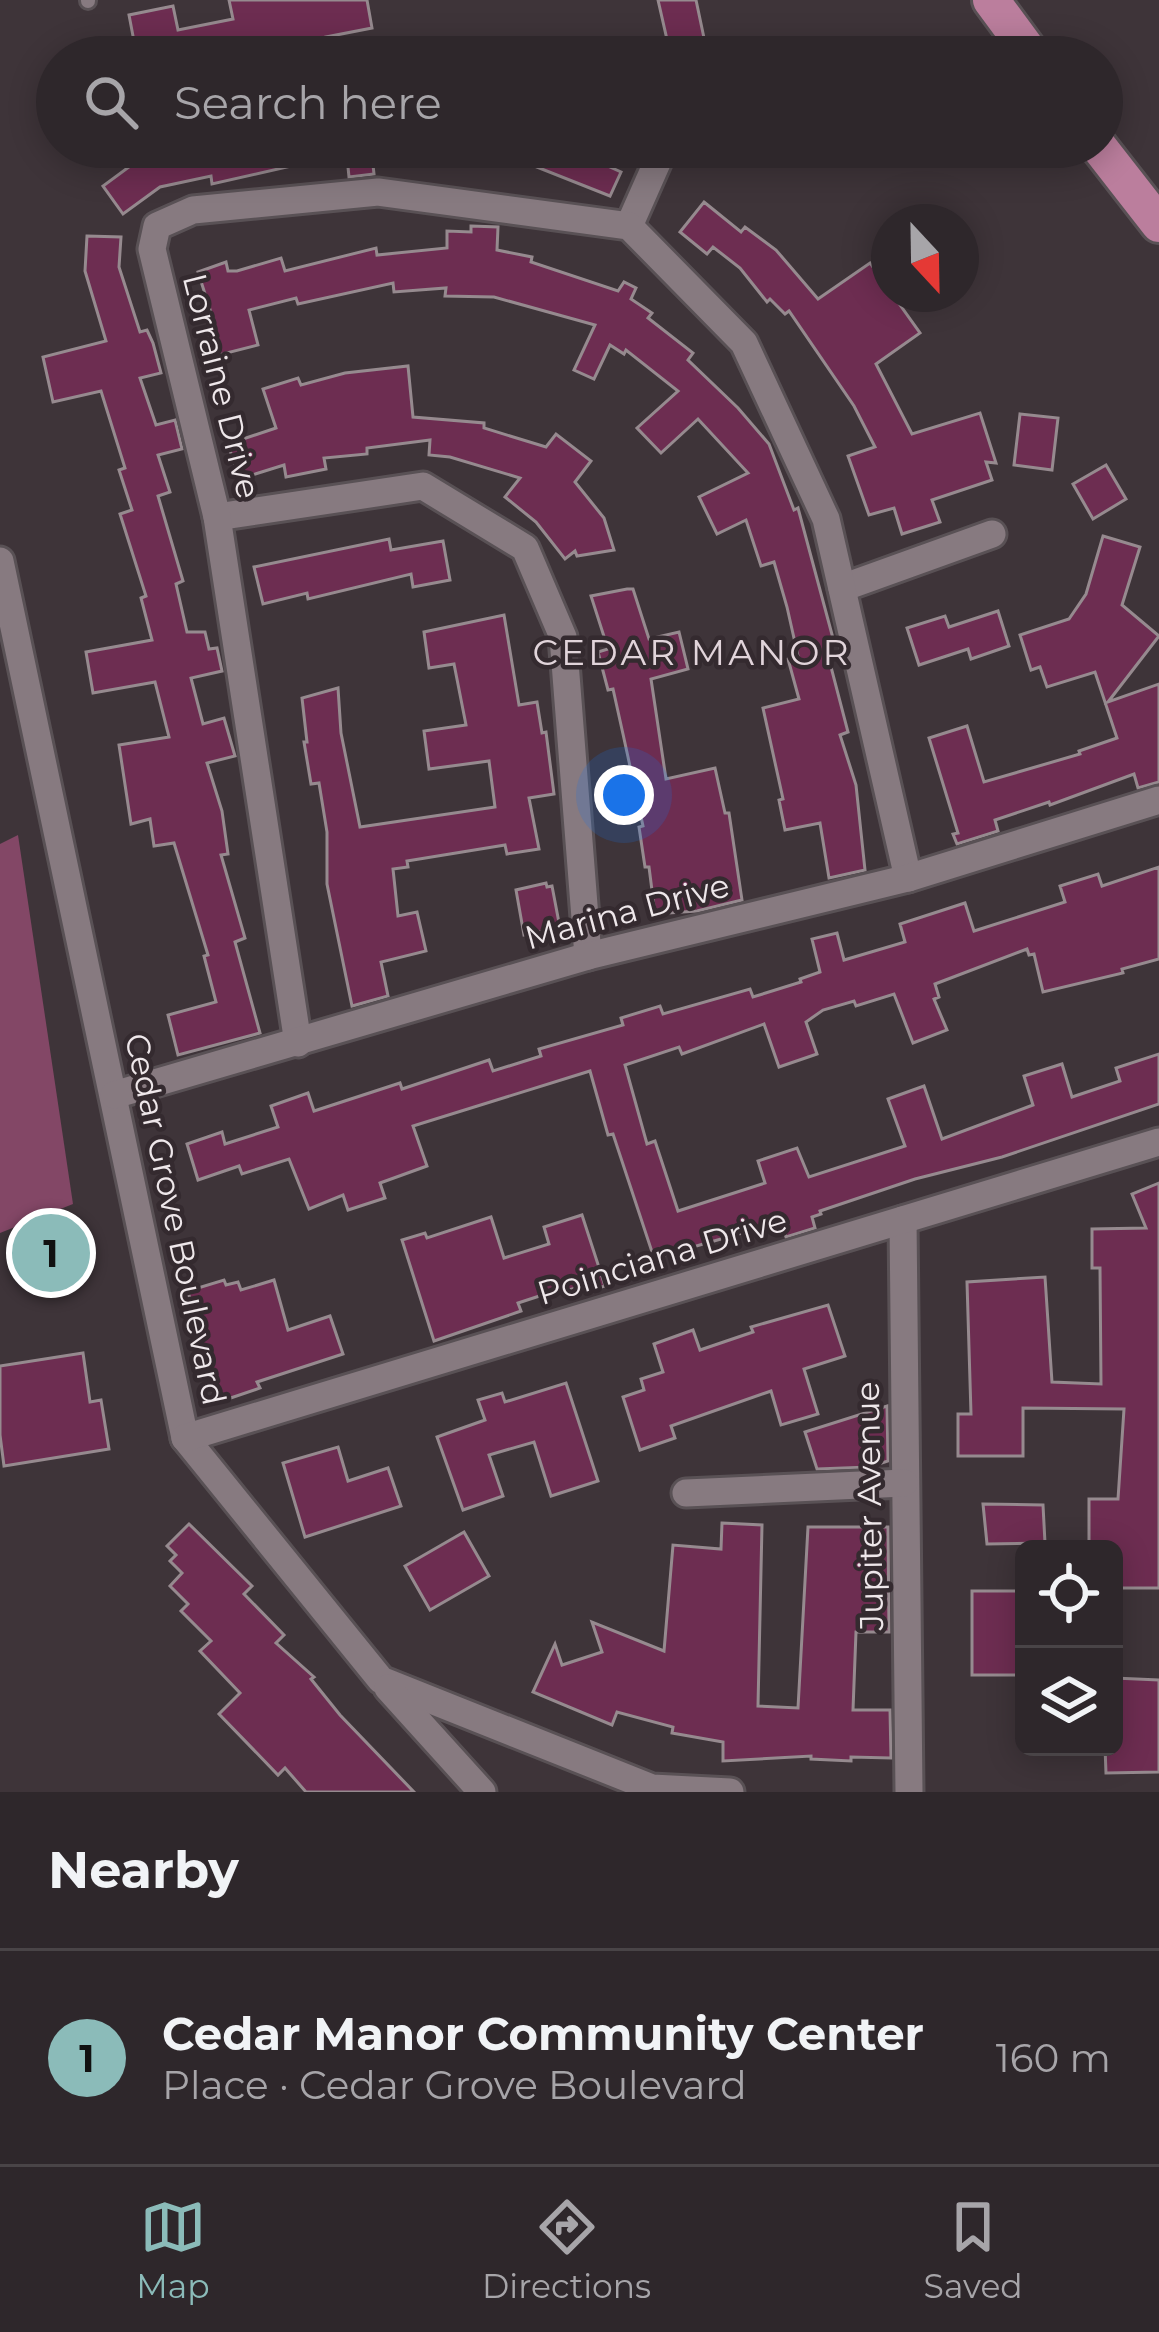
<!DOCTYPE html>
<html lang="en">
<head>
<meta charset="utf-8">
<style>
	:root { --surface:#2e272b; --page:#362f33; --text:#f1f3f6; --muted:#a7a5a9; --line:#494447; --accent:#8bbbb9 }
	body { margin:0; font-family:Montserrat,sans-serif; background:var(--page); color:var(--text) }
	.controls { position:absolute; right:36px; bottom:36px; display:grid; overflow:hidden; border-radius:18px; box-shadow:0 6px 30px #0003 }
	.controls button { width:108px; height:108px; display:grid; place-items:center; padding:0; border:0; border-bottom:3px solid var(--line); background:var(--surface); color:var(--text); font:60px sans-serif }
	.compass { position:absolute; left:871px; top:204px; width:108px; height:108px; border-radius:50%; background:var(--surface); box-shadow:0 6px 30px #0003; rotate:158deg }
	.you { position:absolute; left:624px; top:795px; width:42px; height:42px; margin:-30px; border:9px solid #fff; border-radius:50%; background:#1a73e8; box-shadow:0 0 0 18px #1a73e833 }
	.badge { display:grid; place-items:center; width:78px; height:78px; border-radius:50%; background:var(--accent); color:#111; font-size:39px; font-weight:700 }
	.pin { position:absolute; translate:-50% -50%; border:6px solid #fff; box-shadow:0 3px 12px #0006 }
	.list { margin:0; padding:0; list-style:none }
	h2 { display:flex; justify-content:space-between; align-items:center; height:156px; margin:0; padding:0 48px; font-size:51px }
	h2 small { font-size:39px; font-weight:400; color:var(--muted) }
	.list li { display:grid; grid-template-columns:78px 1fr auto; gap:36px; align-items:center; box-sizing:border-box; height:216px; padding:0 48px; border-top:3px solid var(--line) }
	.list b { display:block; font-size:45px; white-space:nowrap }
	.list p { margin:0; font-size:39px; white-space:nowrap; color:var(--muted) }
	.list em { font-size:39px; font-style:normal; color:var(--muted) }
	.icon { flex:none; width:66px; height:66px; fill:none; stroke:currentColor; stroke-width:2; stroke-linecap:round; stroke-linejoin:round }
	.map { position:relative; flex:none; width:1159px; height:1792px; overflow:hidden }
	.search { position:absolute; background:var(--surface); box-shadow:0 6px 30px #0003; left:36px; right:36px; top:36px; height:132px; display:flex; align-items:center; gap:30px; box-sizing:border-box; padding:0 42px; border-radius:66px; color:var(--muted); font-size:45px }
	.sheet { height:372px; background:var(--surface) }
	nav { display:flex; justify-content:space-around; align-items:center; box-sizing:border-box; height:168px; border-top:3px solid var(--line); background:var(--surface); font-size:33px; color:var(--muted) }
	nav a { display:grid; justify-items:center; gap:6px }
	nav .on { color:var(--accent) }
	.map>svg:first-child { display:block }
	.green { fill:#834766 }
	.building { fill:#6d2d51; stroke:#968a8f; stroke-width:3 }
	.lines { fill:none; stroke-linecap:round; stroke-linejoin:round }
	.lane-casing { stroke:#595155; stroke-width:20 }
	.street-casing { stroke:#595155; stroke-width:33 }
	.primary-casing { stroke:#595155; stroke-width:42 }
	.lane { stroke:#877a80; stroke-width:14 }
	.street { stroke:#877a80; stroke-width:27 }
	.primary { stroke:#bb7e9d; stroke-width:36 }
	.labels { text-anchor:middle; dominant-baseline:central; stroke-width:9; stroke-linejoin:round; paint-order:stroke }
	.street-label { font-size:33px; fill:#eee7ea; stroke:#342a2f }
	.neighbourhood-label { font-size:36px; letter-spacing:3px; fill:#e1d4da; stroke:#342a2f }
</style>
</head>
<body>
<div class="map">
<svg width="1159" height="1792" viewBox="0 0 1159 1792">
	<rect width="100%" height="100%" fill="#3e3439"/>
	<polygon class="green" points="18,835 73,1204 0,1233 0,844"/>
	<g class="building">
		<polygon points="229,0 367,0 372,28 326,37 330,53 312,57 254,57 253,48 206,57 137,57 129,15 173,6 178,30 233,19"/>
		<polygon points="658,0 696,0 708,57 671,57"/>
		<polygon points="156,147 325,147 326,158 212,184 211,176 160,187 123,214 103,186"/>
		<polygon points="346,147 371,147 374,174 349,177"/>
		<polygon points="486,147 586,147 583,155 621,172 610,196"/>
		<polygon points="704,202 741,232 745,227 776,250 818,299 870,263 920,333 876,364 912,434 980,413 996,463 986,462 992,480 932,500 940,522 902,534 894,508 869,515 848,456 875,447 854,406 789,311 785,314 770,299 767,302 740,268 713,247 707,254 680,232"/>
		<polygon points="471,226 498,227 497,250 532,257 531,262 618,291 624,282 636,288 631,299 652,313 648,318 693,353 688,360 738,408 769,444 794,510 798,508 834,642 825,644 848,732 840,735 856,785 865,870 829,878 820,823 785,830 779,800 783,799 763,708 799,699 788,659 798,656 787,607 774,562 761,566 746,520 717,534 699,497 748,473 698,419 661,453 637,428 678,391 626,350 624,354 610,345 594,379 574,370 595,325 494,297 445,296 446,288 394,292 393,283 298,304 296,298 249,310 258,345 215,356 207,323 214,322 198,272 226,262 228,271 237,271 281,258 285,271 376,248 377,255 447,248 447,231 471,232"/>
		<polygon points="87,236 121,237 119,267 140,332 147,330 153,343 161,373 140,378 156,425 175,420 182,449 158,455 170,492 158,496 183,581 176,584 187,632 205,632 209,649 217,648 222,671 191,678 203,724 224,718 235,756 207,763 222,811 228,854 221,855 245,938 235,942 260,1033 178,1055 168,1015 216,1002 204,956 208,955 174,843 154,846 150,819 131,824 119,745 169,737 155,682 93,693 86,652 152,640 141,598 146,596 120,514 132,510 119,470 125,468 101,391 53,402 43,357 106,341 85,271"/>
		<polygon points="408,366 413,417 484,423 484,428 546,447 556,434 591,461 575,482 604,518 614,550 577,556 575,551 565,559 536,522 505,497 520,478 450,457 429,455 430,440 367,448 367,454 324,458 326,469 286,477 284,465 239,479 228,444 276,428 263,389 298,378 301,385 345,373"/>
		<polygon points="1020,414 1058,418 1052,470 1014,465"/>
		<polygon points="1106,465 1126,499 1093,519 1073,484"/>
		<polygon points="1103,536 1140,547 1122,605 1159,636 1108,702 1159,684 1159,782 1138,788 1134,774 1050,805 1049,802 995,820 998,831 957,844 953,834 958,833 929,738 967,726 984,782 1080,754 1079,751 1117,738 1095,672 1047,687 1040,667 1031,670 1020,635 1069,619 1086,594"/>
		<polygon points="389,539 391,550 443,541 450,580 413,587 411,574 308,599 307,593 263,604 254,567"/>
		<polygon points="627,589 633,589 649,639 679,632 688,669 651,679 666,779 715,768 725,813 729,813 742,900 697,911 655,914 649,867 645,867 639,827 643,826 623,734 613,689 608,690 598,652 608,649 591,596"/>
		<polygon points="998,611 1009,646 971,659 968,649 919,665 907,628 945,616 949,627"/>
		<polygon points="504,615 519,705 537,702 542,733 546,732 554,794 529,798 539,849 507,854 505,845 407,861 408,867 393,869 398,916 417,912 426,951 381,962 388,996 352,1006 327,884 327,832 319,783 311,784 304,742 307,742 302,698 338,688 341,733 360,827 495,807 489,761 429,769 424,731 466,725 454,664 429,668 424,632"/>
		<polygon points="1159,867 1159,959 1122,969 1123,973 1043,992 1034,954 1029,955 1027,949 935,984 939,997 934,999 947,1030 913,1043 894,994 856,1006 854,1001 823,1010 806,1022 817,1054 779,1067 764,1024 682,1054 679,1047 625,1065 647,1144 655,1141 678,1211 765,1183 758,1161 797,1148 809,1177 905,1146 888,1099 924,1086 942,1139 1033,1105 1024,1076 1062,1064 1072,1097 1120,1081 1116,1068 1159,1054 1159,1104 1002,1157 915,1179 820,1211 821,1214 812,1217 815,1228 786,1237 781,1222 654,1258 613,1134 608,1135 590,1071 413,1126 427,1166 380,1183 385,1198 348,1210 343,1195 309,1209 289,1159 242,1174 239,1166 198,1180 187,1144 222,1132 225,1144 278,1127 271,1106 308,1093 314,1111 400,1083 402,1089 489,1060 493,1071 541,1056 539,1049 623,1025 621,1018 660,1006 663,1014 750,989 753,997 801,982 800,979 820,972 812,939 837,933 844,960 905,942 900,924 965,903 974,931 1065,902 1060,886 1098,874 1102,886"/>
		<polygon points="546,883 547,887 552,886 560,928 524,935 516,890"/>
		<polygon points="1159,1183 1159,1588 1114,1588 1114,1549 1099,1549 1099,1543 1089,1543 1089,1499 1118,1499 1124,1409 1023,1408 1023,1456 958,1456 958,1414 971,1414 967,1282 1045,1277 1052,1382 1101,1384 1100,1268 1092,1268 1092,1229 1146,1228 1132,1194"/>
		<polygon points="582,1215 605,1286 581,1293 579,1287 565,1291 564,1288 518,1303 521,1311 434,1341 402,1240 425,1233 427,1238 491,1217 504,1258 549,1244 544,1227"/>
		<polygon points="67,1229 75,1268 35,1277 27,1238"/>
		<polygon points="224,1280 226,1285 238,1282 241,1290 274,1280 288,1330 330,1316 343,1354 257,1382 260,1388 216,1403 188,1291"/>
		<polygon points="828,1305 845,1356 804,1369 818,1414 781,1425 771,1391 671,1426 675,1438 640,1450 623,1397 644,1390 641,1379 663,1372 654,1344 693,1330 700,1350 753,1332 751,1327"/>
		<polygon points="83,1353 90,1402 101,1400 109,1449 4,1466 0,1435 0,1366"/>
		<polygon points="566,1383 598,1481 551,1496 534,1442 489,1455 503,1496 463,1510 437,1437 485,1420 478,1400 502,1393 505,1402"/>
		<polygon points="887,1406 888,1461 870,1467 817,1469 805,1432"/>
		<polygon points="338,1447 348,1481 388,1468 401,1506 305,1537 283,1463"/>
		<polygon points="983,1504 1043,1505 1045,1543 987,1544"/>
		<polygon points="722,1523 762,1525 758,1706 798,1708 808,1527 888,1527 889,1632 856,1632 853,1710 890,1710 891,1758 851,1757 851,1761 811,1759 811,1756 723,1761 723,1742 672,1733 673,1727 617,1712 612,1725 533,1692 555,1644 562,1665 602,1652 592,1622 664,1651 673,1545 721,1549"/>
		<polygon points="189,1524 252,1586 244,1594 284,1635 276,1643 314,1677 311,1679 340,1715 414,1792 306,1792 285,1768 278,1775 219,1714 240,1693 200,1651 211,1641 181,1611 188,1604 170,1586 182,1573 170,1561 176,1555 167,1546"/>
		<polygon points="464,1532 489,1576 430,1610 405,1566"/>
		<rect x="972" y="1591" width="52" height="84"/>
		<polygon points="1114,1678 1159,1680 1159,1772 1106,1773 1105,1747 1114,1747"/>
	</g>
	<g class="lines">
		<defs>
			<polyline id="lane" points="88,0 88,1"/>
			<g id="street">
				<polyline points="629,226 664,147"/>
				<polyline points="217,517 423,486 525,548 563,637 588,956"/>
				<polyline points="0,561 185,1438 381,1680 652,1788 730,1792"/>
				<polyline points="842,588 992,534"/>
				<polyline points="298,1043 217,517 152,249 157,226 193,210 378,192 629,226 744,343 826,519 908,878"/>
				<polyline points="114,1095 588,956 908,878 1159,800"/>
				<polyline points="903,1220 909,1792"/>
				<polyline points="185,1438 1159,1142"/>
				<polyline points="686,1493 904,1483"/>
				<polyline points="388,1688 482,1792"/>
			</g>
			<g id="primary">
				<polyline points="991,0 1033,57"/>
				<polyline points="1099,147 1159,224"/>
			</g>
		</defs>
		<use href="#lane" class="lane-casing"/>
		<use href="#street" class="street-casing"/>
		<use href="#primary" class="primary-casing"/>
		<use href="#lane" class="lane"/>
		<use href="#street" class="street"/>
		<use href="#primary" class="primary"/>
	</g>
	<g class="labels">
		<g class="street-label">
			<text transform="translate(222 386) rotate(76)">Lorraine Drive</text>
			<text transform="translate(627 911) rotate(-15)">Marina Drive</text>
			<text transform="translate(176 1219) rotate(78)">Cedar Grove Boulevard</text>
			<text transform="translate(662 1256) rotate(-17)">Poinciana Drive</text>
			<text transform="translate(869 1506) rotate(-91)">Jupiter Avenue</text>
		</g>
		<g class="neighbourhood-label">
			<text x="692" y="652">CEDAR MANOR</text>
		</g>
	</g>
</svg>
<div class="controls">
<button><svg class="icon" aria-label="locate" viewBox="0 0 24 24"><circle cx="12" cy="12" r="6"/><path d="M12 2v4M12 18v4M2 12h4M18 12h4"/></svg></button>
<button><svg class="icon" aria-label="layers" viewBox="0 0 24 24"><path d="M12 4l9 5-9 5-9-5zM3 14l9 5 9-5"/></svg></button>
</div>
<svg class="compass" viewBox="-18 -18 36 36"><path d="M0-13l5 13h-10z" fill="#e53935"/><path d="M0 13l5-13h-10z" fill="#a7a5a9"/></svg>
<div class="you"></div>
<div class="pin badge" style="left:51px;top:1253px">1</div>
<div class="search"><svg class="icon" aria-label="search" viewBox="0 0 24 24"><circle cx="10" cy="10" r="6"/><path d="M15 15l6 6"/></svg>Search here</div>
</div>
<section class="sheet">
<h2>Nearby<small></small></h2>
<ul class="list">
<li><span class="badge">1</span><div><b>Cedar Manor Community Center</b><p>Place · Cedar Grove Boulevard</p></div><em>160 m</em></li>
</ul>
</section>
<nav>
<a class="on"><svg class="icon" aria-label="map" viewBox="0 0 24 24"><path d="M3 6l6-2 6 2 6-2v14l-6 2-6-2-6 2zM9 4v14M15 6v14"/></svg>Map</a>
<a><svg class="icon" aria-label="directions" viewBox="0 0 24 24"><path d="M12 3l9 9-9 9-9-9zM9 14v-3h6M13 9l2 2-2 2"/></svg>Directions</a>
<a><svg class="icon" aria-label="saved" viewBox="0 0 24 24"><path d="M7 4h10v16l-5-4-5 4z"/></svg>Saved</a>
</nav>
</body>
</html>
